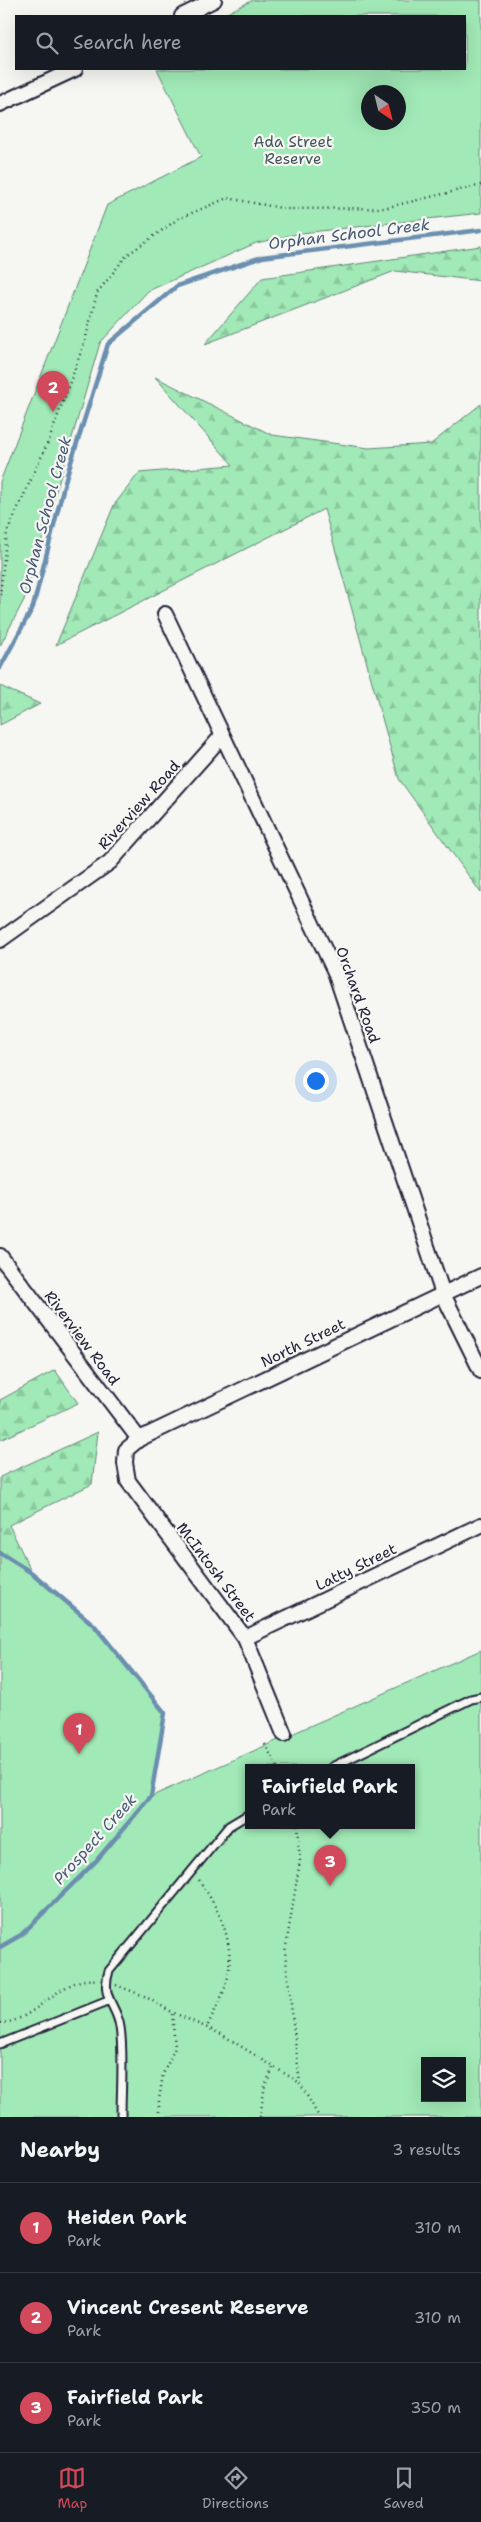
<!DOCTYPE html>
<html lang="en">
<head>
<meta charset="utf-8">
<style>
	:root { --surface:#171b24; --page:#20242c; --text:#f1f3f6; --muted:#9ea1a6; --line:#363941; --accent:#d1495b }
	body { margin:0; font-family:"Shantell Sans",sans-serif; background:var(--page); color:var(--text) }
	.controls { position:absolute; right:15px; bottom:15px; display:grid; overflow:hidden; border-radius:0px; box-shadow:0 5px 20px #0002 }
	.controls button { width:45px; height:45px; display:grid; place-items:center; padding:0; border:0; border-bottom:1px solid var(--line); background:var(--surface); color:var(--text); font:25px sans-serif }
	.compass { position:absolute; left:361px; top:85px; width:45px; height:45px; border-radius:50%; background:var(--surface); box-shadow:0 5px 20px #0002; rotate:145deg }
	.you { position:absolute; left:315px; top:1080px; width:18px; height:18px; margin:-12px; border:4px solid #fff; border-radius:50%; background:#1a73e8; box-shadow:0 0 0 8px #1a73e833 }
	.badge { display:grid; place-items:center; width:32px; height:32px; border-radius:50%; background:var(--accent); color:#fff; font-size:16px; font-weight:700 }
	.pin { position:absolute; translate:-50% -41px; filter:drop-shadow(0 1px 2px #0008) }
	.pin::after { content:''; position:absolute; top:26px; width:18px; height:15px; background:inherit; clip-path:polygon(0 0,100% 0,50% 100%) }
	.popup { position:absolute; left:245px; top:1764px; width:170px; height:65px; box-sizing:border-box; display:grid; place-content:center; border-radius:0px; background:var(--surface); filter:drop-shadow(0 1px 4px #0005); font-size:16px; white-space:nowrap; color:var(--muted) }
	.popup b { font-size:19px; color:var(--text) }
	.popup::after { content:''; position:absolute; left:50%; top:100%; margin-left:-10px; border:10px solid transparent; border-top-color:var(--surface) }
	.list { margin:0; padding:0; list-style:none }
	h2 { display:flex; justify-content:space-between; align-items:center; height:65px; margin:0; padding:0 20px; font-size:21px }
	h2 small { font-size:16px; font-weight:400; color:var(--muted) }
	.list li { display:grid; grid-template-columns:32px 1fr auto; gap:15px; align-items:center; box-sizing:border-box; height:90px; padding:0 20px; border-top:1px solid var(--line) }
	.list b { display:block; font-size:19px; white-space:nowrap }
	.list p { margin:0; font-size:16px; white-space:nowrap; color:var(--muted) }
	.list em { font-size:16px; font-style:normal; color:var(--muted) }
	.icon { flex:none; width:28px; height:28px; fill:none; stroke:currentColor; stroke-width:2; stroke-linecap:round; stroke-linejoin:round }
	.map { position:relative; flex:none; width:481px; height:2117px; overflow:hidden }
	.search { position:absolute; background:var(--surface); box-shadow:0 5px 20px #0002; left:15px; right:15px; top:15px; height:55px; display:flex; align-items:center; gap:12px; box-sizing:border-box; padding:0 18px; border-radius:0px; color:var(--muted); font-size:19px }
	.sheet { height:335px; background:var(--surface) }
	nav { display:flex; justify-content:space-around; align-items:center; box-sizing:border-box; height:70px; border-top:1px solid var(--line); background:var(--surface); font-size:14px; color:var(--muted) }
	nav a { display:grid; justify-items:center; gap:2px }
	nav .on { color:var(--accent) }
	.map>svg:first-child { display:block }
	.forest { fill:url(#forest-firs); stroke:#628678 }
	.park { fill:#a1e9b6; stroke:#628678; fill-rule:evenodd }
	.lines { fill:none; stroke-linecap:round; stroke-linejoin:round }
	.stream { stroke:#6b8faf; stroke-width:4.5 }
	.lane-casing { stroke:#22223b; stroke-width:11 }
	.street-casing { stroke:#22223b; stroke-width:18 }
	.path { stroke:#22223b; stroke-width:2.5; stroke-dasharray:1 4; stroke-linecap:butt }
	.lane { stroke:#f6f6f2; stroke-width:7 }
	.street { stroke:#f6f6f2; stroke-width:14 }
	.labels { text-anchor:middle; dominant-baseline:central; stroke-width:4.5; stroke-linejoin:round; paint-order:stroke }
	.park-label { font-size:15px; fill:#42545a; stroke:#f6f6f2 }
	.street-label { font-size:15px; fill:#22223b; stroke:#f6f6f2 }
	.water-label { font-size:16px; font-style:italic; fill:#475975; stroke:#f6f6f2 }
</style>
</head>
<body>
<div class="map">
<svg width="481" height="2117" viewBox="0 0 481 2117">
	<defs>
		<pattern id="forest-firs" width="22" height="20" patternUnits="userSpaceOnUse" patternTransform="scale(1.25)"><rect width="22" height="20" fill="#a1e9b6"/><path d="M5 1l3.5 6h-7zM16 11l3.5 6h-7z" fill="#8ac89d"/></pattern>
	</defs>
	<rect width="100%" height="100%" fill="#f6f6f2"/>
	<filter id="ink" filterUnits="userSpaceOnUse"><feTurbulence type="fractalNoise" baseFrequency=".02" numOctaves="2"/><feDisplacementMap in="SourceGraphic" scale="10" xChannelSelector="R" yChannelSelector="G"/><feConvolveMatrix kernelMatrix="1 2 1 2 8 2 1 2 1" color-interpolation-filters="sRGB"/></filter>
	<g filter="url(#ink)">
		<g class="forest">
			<polygon points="481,246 481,281 395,271 205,344 262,278"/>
			<polygon points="155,377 272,435 369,448 431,444 481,404 481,893 399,779 324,509 56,645 114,505 139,473 233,465"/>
			<polygon points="0,686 40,704 0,725"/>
			<polygon points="55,1370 78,1403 0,1440 0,1400"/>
			<polygon points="98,1432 92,1484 9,1525 32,1573 0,1553 0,1477"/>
		</g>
		<g class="park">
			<path d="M253,0H481V213L302,233L256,243L148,291L100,343L24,600L0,646V482L107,205L201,157L157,69H465V16H221ZM368,92H398V122H368Z"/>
			<path d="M0,1554L32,1573L94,1625L165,1713L152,1796L481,1650V2117H0ZM249,1767H411V1825H249ZM425,2061H462V2098H425Z"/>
		</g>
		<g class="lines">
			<g class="stream">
				<polyline points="0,668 33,607 66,478 108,344 177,286 262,257 481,230"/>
				<polyline points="0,1553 32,1573 94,1625 165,1713 151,1796 96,1861 21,1935 0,1947"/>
			</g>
			<defs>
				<g id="lane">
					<polyline points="332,1767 471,1699 481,1697"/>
					<polyline points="0,2044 108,2001"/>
					<path d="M121,2117C121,2090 124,2053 120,2027C117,2005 100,1998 109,1971L229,1826L249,1814"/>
				</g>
				<g id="street">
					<polyline points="182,16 214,0"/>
					<polyline points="0,104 75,69"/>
					<polyline points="165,614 335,972 443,1294 481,1371"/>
					<polyline points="0,940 110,862 222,736"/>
					<polyline points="0,1256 139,1439"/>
					<polyline points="245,1638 481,1525"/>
					<polyline points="284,1734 245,1638 128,1481 125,1463 126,1450 139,1439 481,1276"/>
				</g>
			</defs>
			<use href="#lane" class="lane-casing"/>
			<use href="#street" class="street-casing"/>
			<g class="path">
				<polyline points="0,595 7,532 49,440 85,341 97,293 127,255 178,219 227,198 287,209 384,208 481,185"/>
				<polyline points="265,1744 277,1767"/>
				<polyline points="297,1825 300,1861 285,1952 300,2083 319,2117"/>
				<path d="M199,1880C220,1911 236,1943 227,1981C223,1997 213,2013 207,2027"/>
				<polyline points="116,1985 144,1996 172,2012 221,2034 300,2083"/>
				<path d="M0,2023C37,2022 59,1975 97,1980"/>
				<polyline points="159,2117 159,2100 163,2074 175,2048 172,2012"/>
				<polyline points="260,2117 265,2085 274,2066"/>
			</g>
			<use href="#lane" class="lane"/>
			<use href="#street" class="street"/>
		</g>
	</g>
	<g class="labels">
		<g class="park-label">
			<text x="293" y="142">Ada Street<tspan x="293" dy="17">Reserve</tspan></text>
		</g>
		<g class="street-label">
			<text transform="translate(139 805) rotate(-48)">Riverview Road</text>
			<text transform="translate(358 995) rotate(70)">Orchard Road</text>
			<text transform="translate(82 1338) rotate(53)">Riverview Road</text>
			<text transform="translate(303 1343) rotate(-26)">North Street</text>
			<text transform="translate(356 1567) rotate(-26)">Latty Street</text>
			<text transform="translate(216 1572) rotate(53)">McIntosh Street</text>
		</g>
		<g class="water-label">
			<text transform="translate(349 234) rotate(-7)">Orphan School Creek</text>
			<text transform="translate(45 515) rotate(-75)">Orphan School Creek</text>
			<text transform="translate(95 1839) rotate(-48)">Prospect Creek</text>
		</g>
	</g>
</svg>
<div class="controls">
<button><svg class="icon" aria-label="layers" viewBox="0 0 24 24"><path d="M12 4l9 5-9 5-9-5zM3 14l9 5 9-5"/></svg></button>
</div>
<svg class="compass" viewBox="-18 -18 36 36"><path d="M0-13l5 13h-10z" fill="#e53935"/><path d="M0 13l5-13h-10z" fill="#9ea1a6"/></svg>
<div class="you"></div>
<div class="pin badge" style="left:79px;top:1754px">1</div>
<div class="pin badge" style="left:53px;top:412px">2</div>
<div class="pin badge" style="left:330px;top:1886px">3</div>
<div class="popup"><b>Fairfield Park</b>Park</div>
<div class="search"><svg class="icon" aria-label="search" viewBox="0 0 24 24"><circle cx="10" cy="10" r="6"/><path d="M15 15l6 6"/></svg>Search here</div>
</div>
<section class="sheet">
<h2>Nearby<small>3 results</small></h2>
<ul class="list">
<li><span class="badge">1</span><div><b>Heiden Park</b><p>Park</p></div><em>310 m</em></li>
<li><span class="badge">2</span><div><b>Vincent Cresent Reserve</b><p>Park</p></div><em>310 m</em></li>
<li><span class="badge">3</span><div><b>Fairfield Park</b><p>Park</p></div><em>350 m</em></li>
</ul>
</section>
<nav>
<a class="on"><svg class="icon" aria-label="map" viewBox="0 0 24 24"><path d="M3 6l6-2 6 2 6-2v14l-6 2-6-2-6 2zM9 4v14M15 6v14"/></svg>Map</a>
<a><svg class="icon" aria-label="directions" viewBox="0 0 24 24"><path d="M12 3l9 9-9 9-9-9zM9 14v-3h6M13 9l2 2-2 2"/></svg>Directions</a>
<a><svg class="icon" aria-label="saved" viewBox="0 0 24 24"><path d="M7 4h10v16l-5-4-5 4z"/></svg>Saved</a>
</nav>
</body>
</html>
